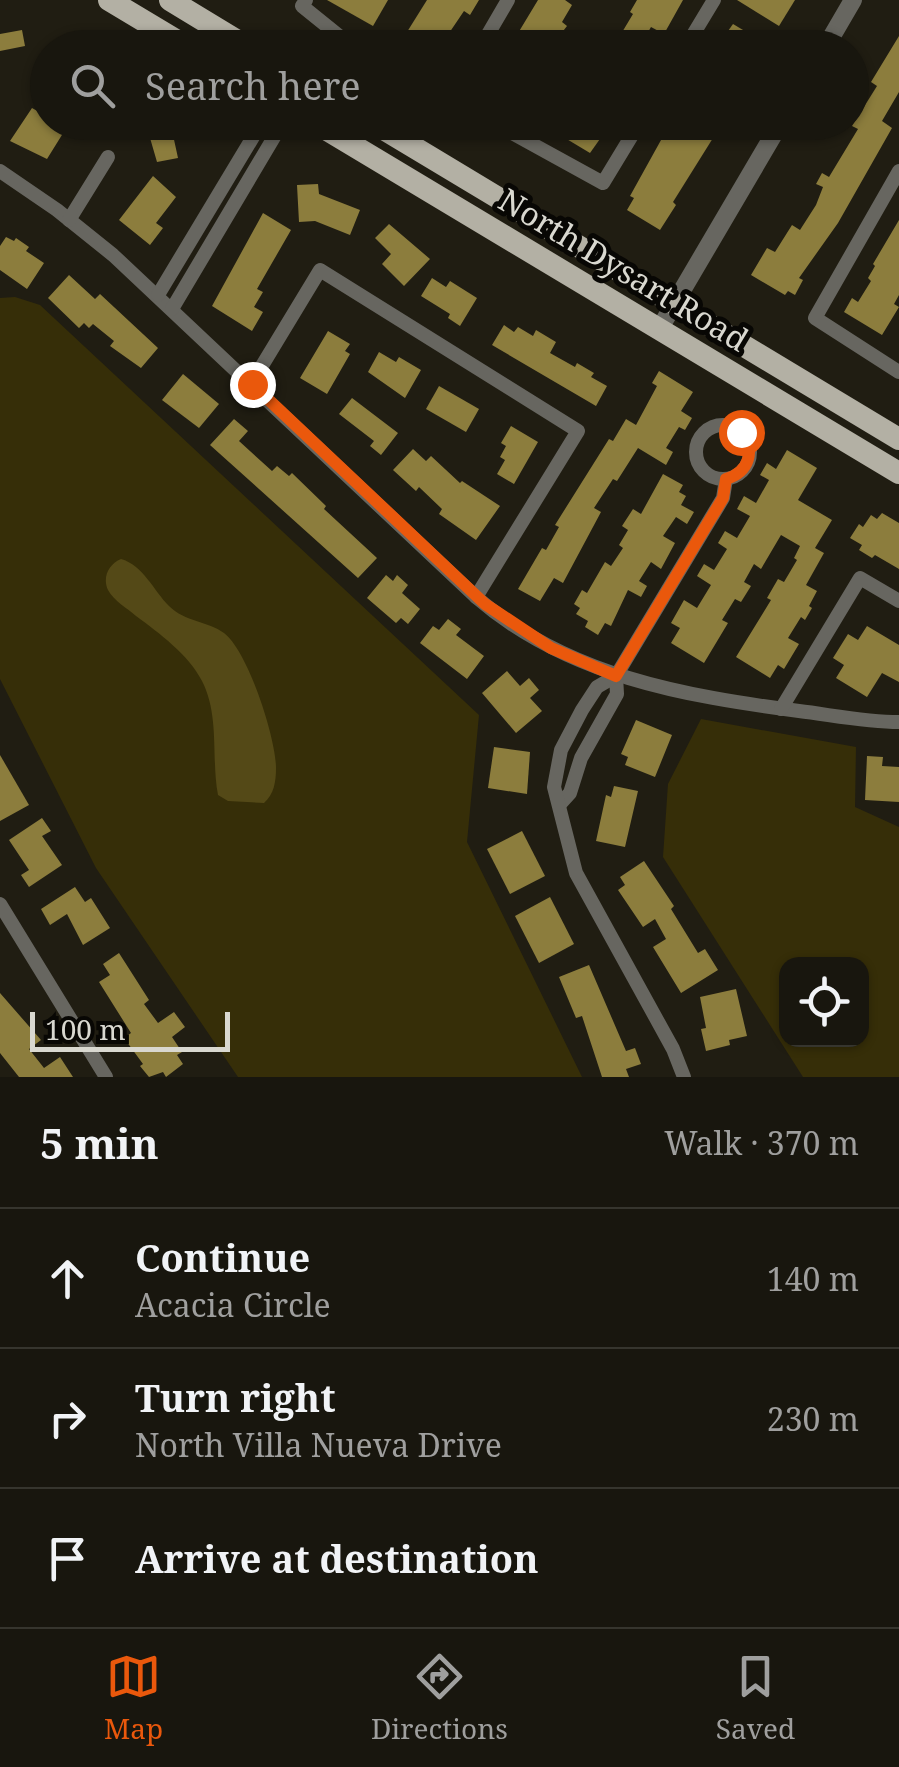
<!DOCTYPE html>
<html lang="en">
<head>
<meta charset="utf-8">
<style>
	:root { --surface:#18160e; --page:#211f17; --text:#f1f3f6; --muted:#9f9f9e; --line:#36352e; --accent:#ea580c }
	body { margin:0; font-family:"Noto Serif",serif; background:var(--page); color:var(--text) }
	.controls { position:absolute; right:30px; bottom:30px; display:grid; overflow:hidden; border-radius:20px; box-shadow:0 2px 8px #0004 }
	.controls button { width:90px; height:90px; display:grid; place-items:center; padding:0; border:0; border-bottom:2px solid var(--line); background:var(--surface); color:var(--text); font:50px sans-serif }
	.scale { position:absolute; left:30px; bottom:25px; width:200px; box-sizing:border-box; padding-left:10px; border:5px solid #d9d8d0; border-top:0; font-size:28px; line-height:35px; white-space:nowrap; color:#d9d8d0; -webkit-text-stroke:8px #080704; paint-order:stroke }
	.stop { position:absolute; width:30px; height:30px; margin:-22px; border:8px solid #ea580c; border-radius:50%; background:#fff }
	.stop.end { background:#ea580c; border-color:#fff; box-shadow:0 2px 10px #0008 }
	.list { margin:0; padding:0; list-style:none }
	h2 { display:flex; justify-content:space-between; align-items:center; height:130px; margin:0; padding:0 40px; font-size:42px }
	h2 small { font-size:32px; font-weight:400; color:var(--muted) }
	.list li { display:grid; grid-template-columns:65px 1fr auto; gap:30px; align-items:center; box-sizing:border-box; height:140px; padding:0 40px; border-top:2px solid var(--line) }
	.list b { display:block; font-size:38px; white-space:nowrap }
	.list p { margin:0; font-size:32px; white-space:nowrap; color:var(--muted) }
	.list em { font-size:32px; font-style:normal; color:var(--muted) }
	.icon { flex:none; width:55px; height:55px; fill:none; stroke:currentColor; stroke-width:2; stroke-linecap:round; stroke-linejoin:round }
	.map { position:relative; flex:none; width:899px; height:1077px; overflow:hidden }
	.search { position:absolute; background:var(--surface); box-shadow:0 2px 8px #0004; left:30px; right:30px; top:30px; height:110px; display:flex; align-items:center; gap:25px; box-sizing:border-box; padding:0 35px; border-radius:55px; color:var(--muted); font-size:38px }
	.sheet { height:550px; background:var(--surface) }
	nav { display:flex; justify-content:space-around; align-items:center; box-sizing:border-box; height:140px; border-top:2px solid var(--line); background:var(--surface); font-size:28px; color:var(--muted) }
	nav a { display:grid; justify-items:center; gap:5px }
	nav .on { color:var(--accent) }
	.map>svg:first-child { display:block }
	.green { fill:#362e08; fill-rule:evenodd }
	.water { fill:#544917 }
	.building { fill:#8c7d3d }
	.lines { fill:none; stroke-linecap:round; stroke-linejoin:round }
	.minor { stroke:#676660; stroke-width:14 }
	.tertiary { stroke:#676660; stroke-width:18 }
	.primary { stroke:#b3b0a4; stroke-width:22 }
	.route { stroke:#ea580c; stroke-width:12 }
	.labels { text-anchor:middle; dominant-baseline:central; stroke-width:10; stroke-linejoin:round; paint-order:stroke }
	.street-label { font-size:32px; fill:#d9d8d0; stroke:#080704 }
</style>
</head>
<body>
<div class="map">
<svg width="899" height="1077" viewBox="0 0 899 1077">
	<rect width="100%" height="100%" fill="#201d12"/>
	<g class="green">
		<polygon points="15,297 40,305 479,715 467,842 582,1077 238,1077 96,868 0,679 0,298"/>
		<path d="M701,719L856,747L855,807L899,827V1077H803L663,857L668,784ZM786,964H862V1040H786Z"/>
	</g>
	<path class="water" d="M121,559C143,565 154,591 169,606C185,622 208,621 224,633C248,651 276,738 276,768C276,782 274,794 264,803L228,801L218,795C211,759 220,716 202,681C189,655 159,633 136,616C127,608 114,601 108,590C102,577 109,564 121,559Z"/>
	<g class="building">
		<polygon points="327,0 388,0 373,26"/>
		<polygon points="427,0 479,0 470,15 464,11 439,48 397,48"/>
		<polygon points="538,0 565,0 572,5 562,22 567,26 550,48 509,48"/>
		<polygon points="637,0 683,0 664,34 651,27 639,48 606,48 616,30 621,34 633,14 630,12"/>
		<polygon points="737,0 795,0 779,26"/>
		<polygon points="733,24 773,48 716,48"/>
		<polygon points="22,30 25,46 0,51 0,34"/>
		<polygon points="899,36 899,92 882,121 892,128 838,223 799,278 803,280 795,295 788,291 785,295 751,275 767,248 775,252 792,225 800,230 816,205 823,187 816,184 822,173 829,177 858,129 852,126 877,86 871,82"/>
		<polygon points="32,108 48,117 48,122 70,122 47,159 10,141"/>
		<polygon points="140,122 178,122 179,129 173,135 178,158 157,162 148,131"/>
		<polygon points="561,122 596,122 607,129 590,153 555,132"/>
		<polygon points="671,122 723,122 673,202 676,205 660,230 627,210 634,198 630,196"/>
		<polygon points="153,176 176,197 156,223 163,228 150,245 119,220"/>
		<polygon points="318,184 319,194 360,210 350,235 315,221 299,222 297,185"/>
		<polygon points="263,213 291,230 257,289 263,292 254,307 263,312 252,331 212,306"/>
		<polygon points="899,220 899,295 894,304 899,307 882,335 844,312 852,298 858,302 871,281 868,278 875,266 873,264"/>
		<polygon points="389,224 430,259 404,286 382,264 391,254 375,238"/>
		<polygon points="6,237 14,241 16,238 29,247 26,251 44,263 27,289 0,270 0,246"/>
		<polygon points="69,275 95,299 100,294 158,348 141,368 110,346 114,341 93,324 89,328 84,323 79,328 48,298"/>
		<polygon points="432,278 446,287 450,281 477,298 460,326 448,318 450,314 421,296"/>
		<polygon points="504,325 514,332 518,327 533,336 536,330 556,342 550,353 575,367 577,363 594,373 591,377 607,386 596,406 492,345"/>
		<polygon points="328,331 350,344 345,351 350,354 327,394 300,378"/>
		<polygon points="379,352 396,362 399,357 421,370 405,398 368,372"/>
		<polygon points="659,371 693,392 681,411 692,418 685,430 679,427 666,448 673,452 666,465 638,448 617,481 613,479 594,508 601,512 563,583 554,578 540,601 518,589 542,548 546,550 559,527 555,525 609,439 613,441 626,419 636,425 657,386 652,383"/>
		<polygon points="183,374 219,404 199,428 162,400"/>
		<polygon points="439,386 479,409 466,432 426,409"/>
		<polygon points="352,398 398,433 381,455 370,446 374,441 339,414"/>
		<polygon points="234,419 248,431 239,441 272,471 277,466 289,476 292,473 326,506 324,509 377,558 358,578 210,445"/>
		<polygon points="511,426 538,442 514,484 497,474 505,460 500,457 506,446 501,443"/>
		<polygon points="413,449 426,461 431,456 460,483 462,481 500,506 476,540 439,514 442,509 419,487 416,491 393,470"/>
		<polygon points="787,450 817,468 798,500 832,520 815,548 824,553 806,585 817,591 809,606 812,608 805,620 801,617 788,638 799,644 784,669 778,665 770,678 736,657 771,600 767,598 778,579 784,582 797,560 794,558 800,546 781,535 761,569 754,564 744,582 751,586 741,602 735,599 722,620 728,623 704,663 671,643 680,628 671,623 684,600 697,608 711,585 697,576 704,564 714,570 727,549 718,543 725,531 737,538 750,516 737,509 744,496 756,503 769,480 760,475 767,463 776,469"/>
		<polygon points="663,474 683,485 679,492 686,496 681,505 694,512 687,524 676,517 663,536 675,543 661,569 651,562 639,581 647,586 641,597 628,590 611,626 605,623 598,635 585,627 588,621 576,614 580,608 574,604 582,590 587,593 605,562 611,566 623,548 619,545 628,530 622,526 633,509 641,514"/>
		<polygon points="882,513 899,523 899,569 875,555 872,558 859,550 862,545 850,538 859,524 863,527 871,515 877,519"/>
		<polygon points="386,575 393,581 397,575 408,585 402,593 420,609 408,624 401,618 396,623 367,598"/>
		<polygon points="448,619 461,629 456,635 484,656 467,679 420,643 433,626 439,630"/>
		<polygon points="867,626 899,645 899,682 882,673 867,697 836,678 844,665 833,658 848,634 858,640"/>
		<polygon points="507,671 520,686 529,678 539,690 530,698 542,711 516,733 482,693"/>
		<polygon points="636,720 672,735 655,777 625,765 628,757 621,754"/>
		<polygon points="494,747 530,752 527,794 488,788"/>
		<polygon points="0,755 29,805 0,821"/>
		<polygon points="867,756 883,757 882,766 899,767 899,802 865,800"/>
		<polygon points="614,786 638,791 625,847 596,841 606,795 611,797"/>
		<polygon points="42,818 51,831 42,836 62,865 29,887 21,875 29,870 9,840"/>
		<polygon points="522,831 545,876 510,894 487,849"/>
		<polygon points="644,861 674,906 671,909 698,953 705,949 718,970 681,993 653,947 666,939 655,919 643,927 618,890 625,885 620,877"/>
		<polygon points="75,887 85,902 91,898 110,928 83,945 67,914 50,925 41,909"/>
		<polygon points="550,897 574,944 539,963 515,916"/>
		<polygon points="119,953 149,1000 144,1004 158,1023 174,1012 185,1027 172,1037 182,1052 177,1055 183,1064 166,1077 163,1072 149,1077 140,1066 143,1064 124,1038 131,1033 99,982 110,975 103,964"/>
		<polygon points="589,965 626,1051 635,1048 641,1064 626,1069 629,1077 602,1077 582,1016 576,1018 559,977"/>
		<polygon points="736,989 747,1036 729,1040 730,1045 706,1051 701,1029 706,1028 700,997"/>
		<polygon points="0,993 41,1040 29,1049 44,1068 60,1057 73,1077 19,1077 0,1053"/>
	</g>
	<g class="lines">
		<g class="minor">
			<polyline points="306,0 302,6 354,48"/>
			<polyline points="480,48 508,0"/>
			<polyline points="685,48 714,0"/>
			<polyline points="492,122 603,183 640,122"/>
			<path d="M0,171L57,210L113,255L476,597C567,676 684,696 799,711C832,715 866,722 899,722"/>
			<polyline points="899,171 815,318 899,372"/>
			<polyline points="69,220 108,157"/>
			<polyline points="158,295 262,122"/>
			<polyline points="172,309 283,122"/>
			<polyline points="251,384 320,270 578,431 476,597"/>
			<circle cx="723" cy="452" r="27"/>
			<polyline points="781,709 860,578 899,601"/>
			<polyline points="560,804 570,793 581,758 617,694 616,676"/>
			<polyline points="0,904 106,1077"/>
			<polyline points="684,1077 673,1049 576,873 554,787 561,750 582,710 597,687 616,676 723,498 726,479"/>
		</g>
		<g class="tertiary">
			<polyline points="825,48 853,0"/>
			<polyline points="660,328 781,122"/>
		</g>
		<g class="primary">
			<polyline points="109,0 189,48"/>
			<polyline points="170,0 249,48"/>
			<polyline points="314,122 899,473"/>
			<polyline points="372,122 899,439"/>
		</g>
	</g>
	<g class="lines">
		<path class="route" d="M252,384L485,604L551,648L616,676L723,498L726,479C749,472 756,451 741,432"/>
	</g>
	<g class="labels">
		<g class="street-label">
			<text transform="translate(624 269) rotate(31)">North Dysart Road</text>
		</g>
	</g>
</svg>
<div class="controls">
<button><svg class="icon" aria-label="locate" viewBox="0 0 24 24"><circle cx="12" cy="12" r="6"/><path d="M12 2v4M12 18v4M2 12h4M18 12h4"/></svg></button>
</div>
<div class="scale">100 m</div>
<div class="stop" style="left:741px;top:432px"></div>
<div class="stop end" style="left:252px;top:384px"></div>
<div class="search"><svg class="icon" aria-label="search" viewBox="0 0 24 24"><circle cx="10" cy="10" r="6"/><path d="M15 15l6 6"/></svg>Search here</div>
</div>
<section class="sheet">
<h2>5 min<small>Walk · 370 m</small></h2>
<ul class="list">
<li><svg class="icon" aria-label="ahead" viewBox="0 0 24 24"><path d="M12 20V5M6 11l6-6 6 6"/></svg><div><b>Continue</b><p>Acacia Circle</p></div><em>140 m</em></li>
<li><svg class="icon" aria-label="right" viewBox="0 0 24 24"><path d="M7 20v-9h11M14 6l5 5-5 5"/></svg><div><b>Turn right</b><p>North Villa Nueva Drive</p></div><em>230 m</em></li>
<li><svg class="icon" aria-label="arrive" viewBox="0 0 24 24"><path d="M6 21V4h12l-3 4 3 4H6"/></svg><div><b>Arrive at destination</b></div></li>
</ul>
</section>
<nav>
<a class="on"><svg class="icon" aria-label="map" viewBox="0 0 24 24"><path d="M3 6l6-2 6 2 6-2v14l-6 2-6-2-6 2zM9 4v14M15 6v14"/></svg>Map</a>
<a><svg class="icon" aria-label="directions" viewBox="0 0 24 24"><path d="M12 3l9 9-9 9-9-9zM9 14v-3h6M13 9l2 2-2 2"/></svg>Directions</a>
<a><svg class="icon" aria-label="saved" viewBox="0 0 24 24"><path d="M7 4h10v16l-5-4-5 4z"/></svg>Saved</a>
</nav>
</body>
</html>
